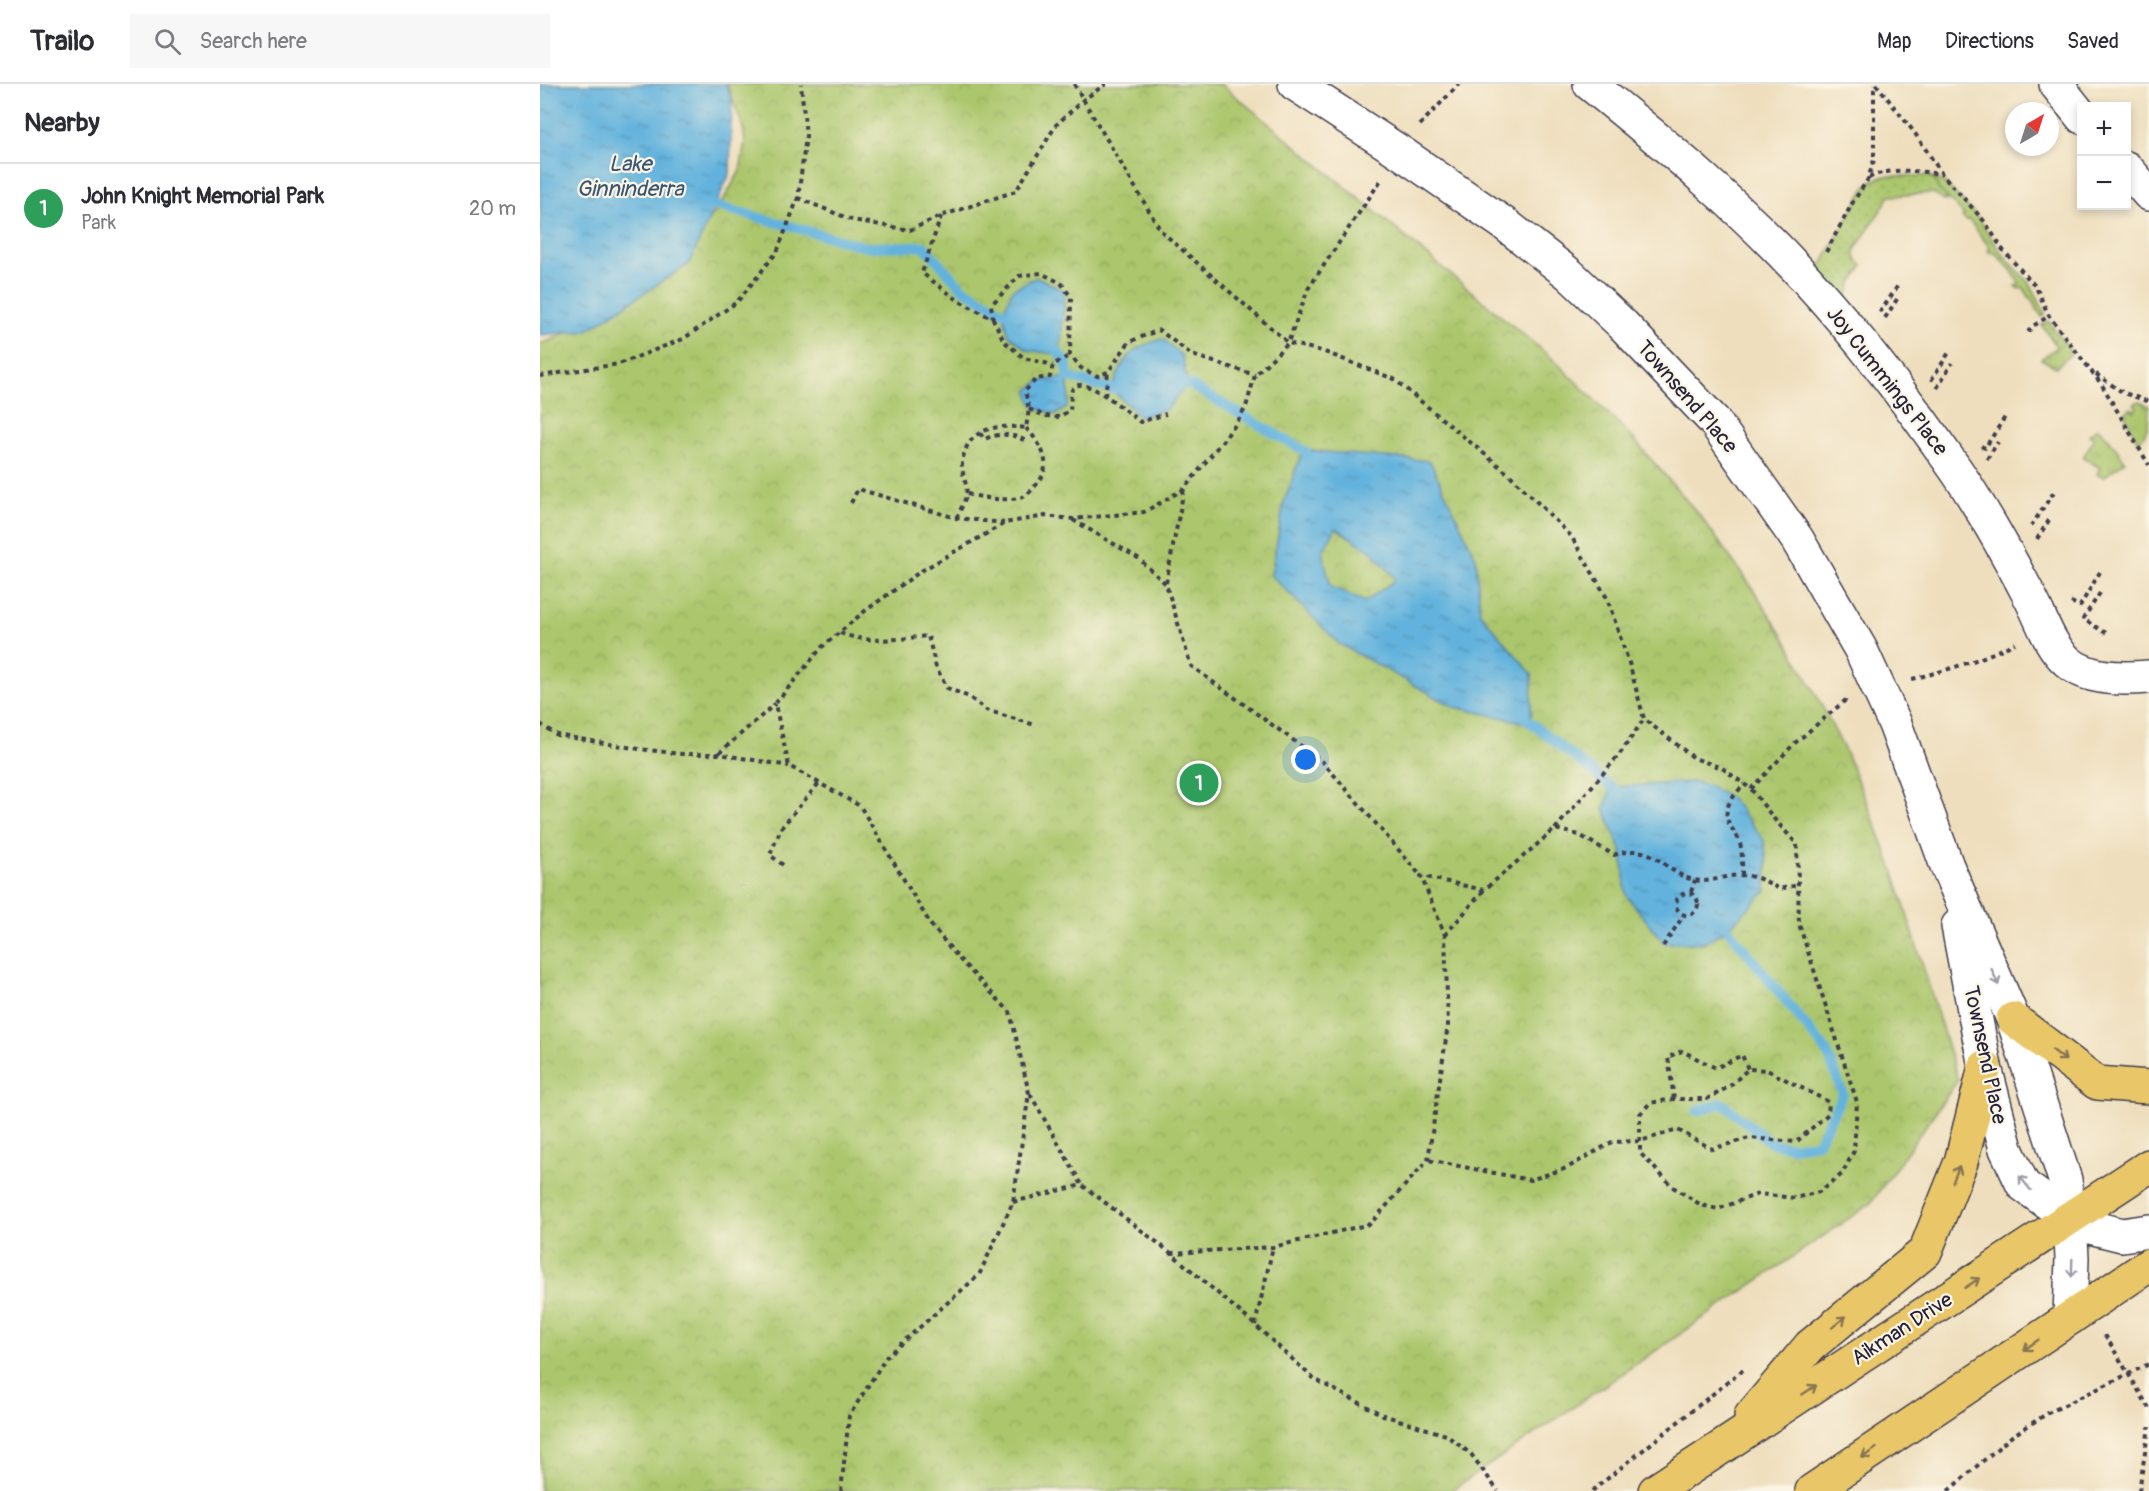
<!DOCTYPE html>
<html lang="en">
<head>
<meta charset="utf-8">
<style>
	:root { --surface:#fff; --page:#f7f7f7; --text:#2b2b33; --muted:#7c7c81; --line:#e1e1e2; --accent:#0b8043 }
	body { margin:0; font-family:Pangolin,sans-serif; background:var(--page); color:var(--text) }
	.controls { position:absolute; right:18px; top:18px; display:grid; overflow:hidden; border-radius:0px; box-shadow:0 3px 9px #0003 }
	.controls button { width:54px; height:54px; display:grid; place-items:center; padding:0; border:0; border-bottom:2px solid var(--line); background:var(--surface); color:var(--text); font:30px sans-serif }
	.compass { position:absolute; left:1465px; top:18px; width:54px; height:54px; border-radius:50%; background:var(--surface); box-shadow:0 3px 9px #0003; rotate:39deg }
	.you { position:absolute; left:766px; top:676px; width:21px; height:21px; margin:-15px; border:4px solid #fff; border-radius:50%; background:#1a73e8; box-shadow:0 0 0 9px #1a73e833 }
	.badge { display:grid; place-items:center; width:39px; height:39px; border-radius:50%; background:var(--accent); color:#fff; font-size:20px; font-weight:700 }
	.pin { position:absolute; translate:-50% -50%; border:3px solid #fff; box-shadow:0 2px 6px #0006 }
	.list { margin:0; padding:0; list-style:none }
	h2 { display:flex; justify-content:space-between; align-items:center; height:78px; margin:0; padding:0 24px; font-size:26px }
	h2 small { font-size:20px; font-weight:400; color:var(--muted) }
	.list li { display:grid; grid-template-columns:39px 1fr auto; gap:18px; align-items:center; box-sizing:border-box; height:90px; padding:0 24px; border-top:2px solid var(--line) }
	.list b { display:block; font-size:22px; white-space:nowrap }
	.list p { margin:0; font-size:20px; white-space:nowrap; color:var(--muted) }
	.list em { font-size:20px; font-style:normal; color:var(--muted) }
	.icon { flex:none; width:33px; height:33px; fill:none; stroke:currentColor; stroke-width:2; stroke-linecap:round; stroke-linejoin:round }
	.map { position:relative; flex:none; width:1609px; height:1407px; overflow:hidden }
	header { display:flex; align-items:center; gap:36px; box-sizing:border-box; height:84px; padding:0 30px; background:var(--surface); border-bottom:2px solid var(--line) }
	header strong { font-size:28px }
	nav { display:flex; gap:33px; margin-inline-start:auto; font-size:21px }
	.search { width:420px; height:54px; background:var(--page); display:flex; align-items:center; gap:15px; box-sizing:border-box; padding:0 21px; border-radius:0px; color:var(--muted); font-size:22px }
	main { display:flex }
	aside { flex:1; background:var(--surface) }
	.map>svg:first-child { display:block }
	.grass { fill:url(#grass-tufts); stroke:#667454; stroke-width:1.5 }
	.park { fill:url(#park-crowns); stroke:#667454; stroke-width:1.5 }
	.garden { fill:url(#garden-dots); stroke:#667454; stroke-width:1.5 }
	.water { fill:url(#water-ripples); stroke:#426a8c; stroke-width:1.5; fill-rule:evenodd }
	.lines { fill:none; stroke-linecap:round; stroke-linejoin:round }
	.stream { stroke:#62b2dd; stroke-width:10 }
	.minor-casing { stroke:#413e4e; stroke-width:36 }
	.major-casing { stroke:#413e4e; stroke-width:36 }
	.path { stroke:#413e4e; stroke-width:4; stroke-dasharray:4.5 4.5; stroke-linecap:butt }
	.minor { stroke:#fff; stroke-width:33 }
	.major { stroke:#e9c769; stroke-width:33 }
	.oneway { stroke:#9c9ca7 }
	.oneway2 { stroke:#867452 }
	.labels { text-anchor:middle; dominant-baseline:central; stroke-width:4.5; stroke-linejoin:round; paint-order:stroke }
	.street-label { font-size:21px; fill:#22223b; stroke:#fcf5e5 }
	.water-label { font-size:22px; font-style:italic; fill:#385474; stroke:#fcf5e5 }
</style>
</head>
<body>
<header>
<strong>Trailo</strong>
<div class="search"><svg class="icon" aria-label="search" viewBox="0 0 24 24"><circle cx="10" cy="10" r="6"/><path d="M15 15l6 6"/></svg>Search here</div>
<nav><a>Map</a><a>Directions</a><a>Saved</a></nav>
</header>
<main>
<aside>
<h2>Nearby<small></small></h2>
<ul class="list">
<li><span class="badge" style="background:#2e9e5b">1</span><div><b>John Knight Memorial Park</b><p>Park</p></div><em>20 m</em></li>
</ul>
</aside>
<div class="map">
<svg width="1609" height="1407" viewBox="0 0 1609 1407">
	<defs>
		<pattern id="grass-tufts" width="24" height="20" patternUnits="userSpaceOnUse" patternTransform="scale(1.5)"><rect width="24" height="20" fill="#abc66c"/><path d="M3 7l-1-3M5 7V3M7 7l1-3M15 17l-1-3M17 17v-4M19 17l1-3" fill="none" stroke="#93aa5e"/></pattern>
		<pattern id="park-crowns" width="20" height="18" patternUnits="userSpaceOnUse" patternTransform="scale(1.5)"><rect width="20" height="18" fill="#abc66c"/><path d="M2 6a3 3 0 1 1 6 0M12 15a3 3 0 1 1 6 0" fill="none" stroke="#93aa5e"/></pattern>
		<pattern id="garden-dots" width="8" height="8" patternUnits="userSpaceOnUse" patternTransform="scale(1.5)"><rect width="8" height="8" fill="#abc66c"/><path d="M2 2h.1M6 6h.1" fill="none" stroke="#93aa5e" stroke-width="1.8" stroke-linecap="round"/></pattern>
		<pattern id="water-ripples" width="26" height="14" patternUnits="userSpaceOnUse" patternTransform="scale(1.5)"><rect width="26" height="14" fill="#62b2dd"/><path d="M2 4q2-2 4 0t4 0M15 11q2-2 4 0t4 0" fill="none" stroke="#5090b4"/></pattern>
	</defs>
	<rect width="100%" height="100%" fill="#fcf5e5"/>
	<filter id="ink" filterUnits="userSpaceOnUse"><feTurbulence type="fractalNoise" baseFrequency=".0167" numOctaves="2"/><feDisplacementMap in="SourceGraphic" scale="12" xChannelSelector="R" yChannelSelector="G"/><feConvolveMatrix kernelMatrix="1 2 1 2 8 2 1 2 1" color-interpolation-filters="sRGB"/></filter>
	<filter id="wash" filterUnits="userSpaceOnUse"><feTurbulence type="fractalNoise" baseFrequency=".008" numOctaves="4" result="noise"/><feDisplacementMap in="SourceGraphic" scale="24" xChannelSelector="R" yChannelSelector="G"/><feGaussianBlur stdDeviation="1.35" result="paint"/><feColorMatrix in="noise" values="0 0 0 0 0 0 0 0 0 0 0 0 0 0 0 0 0 1.4 0 .05"/><feComposite in="paint" operator="in"/></filter>
	<g filter="url(#wash)">
		<rect width="100%" height="100%" fill="#eedebd"/>
		<g class="grass">
			<polygon points="1389,92 1404,98 1439,135 1460,167 1490,200 1505,229 1502,233 1483,203 1479,205 1476,202 1480,199 1471,186 1454,168 1451,169 1448,167 1450,164 1429,136 1426,137 1422,133 1424,131 1409,115 1407,117 1405,115 1407,113 1398,105 1393,94"/>
			<path d="M1599,317L1609,322C1609,338 1609,348 1598,358L1586,334V328L1591,324L1594,327L1597,323L1594,320Z"/>
			<path d="M1557,344C1567,349 1577,367 1585,377L1564,393L1557,390L1560,384L1543,373L1554,355L1549,351Z"/>
		</g>
		<polygon class="park" points="187,0 681,0 1015,277 1091,352 1161,433 1211,502 1245,555 1277,612 1306,669 1331,729 1354,788 1418,996 1330,1120 911,1407 0,1407 0,260 14,255 70,225 147,160 178,125 200,87 205,58 203,44"/>
		<g class="garden">
			<path d="M1345,92H1389L1396,98L1398,105L1407,113L1404,117L1393,109L1350,112L1316,164C1313,173 1316,176 1323,182L1310,202L1311,204L1306,215L1279,186L1323,107L1331,97Z"/>
			<polygon points="1508,237 1530,266 1531,270 1516,283 1501,275 1517,263 1502,241"/>
		</g>
		<g class="water">
			<polygon points="0,0 186,0 192,16 190,89 149,180 46,247 0,251"/>
			<polygon points="497,193 525,207 520,271 487,266 468,250 463,228 473,205"/>
			<path d="M623,255L642,272L648,300L627,325L600,333L571,305C585,274 589,263 623,255Z"/>
			<path d="M527,293L529,311L527,324L516,330C500,326 490,325 488,307L499,297Z"/>
			<path d="M763,366L890,377L936,474L940,529L992,590L991,640L914,623L799,560L731,491L744,418ZM796,444L831,467L856,495L825,518L790,502L783,467Z"/>
			<polygon points="1154,698 1170,702 1192,715 1224,756 1227,781 1226,807 1188,845 1163,859 1124,859 1086,811 1082,769 1064,724 1072,703"/>
		</g>
		<g class="lines">
			<g class="stream">
				<polyline points="162,118 326,163 384,162 422,204 463,228 477,232"/>
				<polyline points="512,260 527,280 527,293 571,305 586,303"/>
				<polyline points="636,303 648,300 763,366 774,375"/>
				<polyline points="981,631 1082,711"/>
				<polyline points="1157,1027 1182,1019 1231,1059 1253,1063 1278,1059 1303,1010 1287,968 1180,835"/>
			</g>
		</g>
	</g>
	<g filter="url(#ink)">
		<g class="lines">
			<defs>
				<g id="minor">
					<polyline points="755,0 860,68 966,141 1029,190 1083,241 1174,337 1257,455 1321,566 1355,640 1407,782 1473,935 1525,1096 1530,1135 1532,1174 1530,1234"/>
					<path d="M1050,0C1126,61 1203,125 1268,197C1322,256 1370,320 1416,386C1444,427 1468,471 1491,515C1502,536 1509,561 1527,577C1547,596 1583,595 1609,593"/>
					<polyline points="1516,0 1542,33"/>
					<polyline points="1586,84 1609,110"/>
					<polyline points="1418,842 1445,983 1466,1065 1483,1101 1530,1135 1554,1144 1582,1151 1609,1147"/>
				</g>
				<g id="major">
					<polyline points="1473,935 1557,999 1609,1003"/>
					<polyline points="1211,1332 1270,1262 1385,1168 1421,1078 1445,983"/>
					<polyline points="1115,1407 1609,1082"/>
					<polyline points="1272,1407 1609,1181"/>
				</g>
			</defs>
			<use href="#minor" class="minor-casing"/>
			<use href="#major" class="major-casing"/>
			<g class="path">
				<polyline points="534,0 621,147 748,259 782,267 854,295 971,392 1031,452 1067,514 1090,582 1104,635 1154,674 1182,684 1211,705 1235,736 1257,760 1259,840 1317,1018 1314,1067 1302,1090 1279,1108 1255,1114 1218,1110 1178,1125 1161,1121 1133,1103 1100,1069 1100,1030 1110,1019 1134,1015 1167,1015 1190,1002 1208,985 1227,986 1289,1018 1288,1030 1256,1058 1209,1054 1172,1065 1138,1046 1100,1057 1072,1058 1027,1084 990,1096 888,1076"/>
				<polyline points="1336,0 1374,48 1402,90 1445,138 1463,166 1496,203 1509,232 1562,301 1609,381"/>
				<polyline points="880,41 919,0"/>
				<path d="M1329,94C1348,83 1380,87 1401,90"/>
				<polyline points="258,114 312,136 370,146 401,132 476,107 516,41 543,16 566,0"/>
				<polyline points="401,132 382,189 419,217 453,235 464,257 484,274 513,281"/>
				<polyline points="1286,168 1313,118 1328,95 1334,76 1334,0"/>
				<polyline points="1339,226 1341,227 1359,200"/>
				<polyline points="1345,234 1359,212"/>
				<polyline points="453,235 451,221 479,192 501,189 521,199 531,213 530,271 541,284 557,292 568,288 589,258 619,246 652,271 715,291"/>
				<polyline points="1488,248 1493,242 1509,232"/>
				<polyline points="1556,290 1582,308 1609,318"/>
				<polyline points="0,292 79,280 143,255 197,218 237,168 258,114 266,52 261,0"/>
				<polyline points="1391,294 1392,295 1410,267"/>
				<polyline points="1397,304 1412,279"/>
				<polyline points="565,312 568,288"/>
				<path d="M489,325L505,332L519,333L530,326C531,320 530,311 532,306C540,286 591,331 600,338L626,330"/>
				<path d="M440,349L444,355C461,349 470,349 486,357"/>
				<polyline points="1441,362 1445,364 1465,333"/>
				<polyline points="1447,375 1458,358"/>
				<path d="M427,410C446,414 463,418 483,413C488,411 492,405 496,401C515,381 501,360 486,344"/>
				<polyline points="311,419 318,405 416,434 464,439"/>
				<path d="M416,434C420,427 424,419 426,412C429,402 421,390 422,380C426,343 457,340 486,344L489,325L485,307L496,295L510,293L513,281L530,271"/>
				<polyline points="533,436 598,474 626,500 651,582 782,677 881,792"/>
				<polyline points="1491,442 1514,408"/>
				<polyline points="1497,455 1511,433"/>
				<polyline points="626,499 644,405"/>
				<polyline points="1560,509 1543,535 1566,549"/>
				<polyline points="1531,518 1540,522 1560,488"/>
				<path d="M300,549C328,560 358,555 388,552L396,583L407,604L429,613L446,626L495,641"/>
				<path d="M1372,595C1408,586 1441,576 1475,559"/>
				<polyline points="0,640 17,651 99,665 142,670 179,670 249,682"/>
				<polyline points="179,669 235,620"/>
				<polyline points="1211,705 1255,659 1307,615"/>
				<polyline points="1015,745 1079,671 1104,635"/>
				<polyline points="243,781 230,771 241,744 280,698"/>
				<path d="M1202,791C1202,779 1203,765 1198,754C1195,748 1190,743 1188,737C1182,722 1196,710 1204,700"/>
				<polyline points="1151,808 1155,796"/>
				<circle cx="1147" cy="820" r="11"/>
				<polyline points="905,851 944,806"/>
				<polyline points="1123,862 1144,831"/>
				<polyline points="490,1010 542,1101"/>
				<polyline points="1134,1015 1128,973 1142,967 1176,984 1202,971 1208,985"/>
				<polyline points="473,1118 542,1101 631,1169 715,1241 774,1295 843,1331 906,1351 931,1370 958,1407"/>
				<path d="M631,1169L733,1163L830,1140L888,1076L908,941L905,851L881,792L944,806L1015,745L1039,751L1074,771C1117,756 1120,788 1154,796C1167,799 1178,794 1191,792C1209,789 1224,795 1239,805L1258,801"/>
				<polyline points="715,1241 733,1163"/>
				<polyline points="1565,1251 1609,1324"/>
				<polyline points="301,1407 309,1332 347,1272 439,1191 473,1118 489,1009 470,928 422,878 391,841 320,722 249,682 235,620 282,563 325,527 381,487 465,439 505,432 533,435 604,428 644,405 696,340 706,323 715,291 748,259 768,205 841,96"/>
				<polyline points="1052,1407 1204,1285"/>
				<polyline points="1408,1407 1472,1352 1508,1329 1609,1280"/>
				<polyline points="1599,1407 1609,1343"/>
			</g>
			<use href="#minor" class="minor"/>
			<use href="#major" class="major"/>
		</g>
		<defs><path id="oneway-shaft" d="M-6 0H5M1.5-3L5.5 0L1.5 3" fill="none" stroke-width="1.6" stroke-linecap="round" stroke-linejoin="round" transform="scale(1.5)"/></defs>
		<g class="oneway">
			<use href="#oneway-shaft" transform="translate(1455 893) rotate(67)"/>
			<use href="#oneway-shaft" transform="translate(1485 1099) rotate(-129)"/>
			<use href="#oneway-shaft" transform="translate(1532 1184) rotate(92)"/>
		</g>
		<g class="oneway2">
			<use href="#oneway-shaft" transform="translate(1519 971) rotate(38)"/>
			<use href="#oneway-shaft" transform="translate(1416 1090) rotate(-68)"/>
			<use href="#oneway-shaft" transform="translate(1432 1199) rotate(-33)"/>
			<use href="#oneway-shaft" transform="translate(1299 1238) rotate(-39)"/>
			<use href="#oneway-shaft" transform="translate(1491 1261) rotate(145)"/>
			<use href="#oneway-shaft" transform="translate(1269 1306) rotate(-33)"/>
			<use href="#oneway-shaft" transform="translate(1329 1369) rotate(146)"/>
		</g>
	</g>
	<g class="labels">
		<g class="street-label">
			<text transform="translate(1347 297) rotate(52)">Joy Cummings Place</text>
			<text transform="translate(1147 313) rotate(49)">Townsend Place</text>
			<text transform="translate(1445 971) rotate(78)">Townsend Place</text>
			<text transform="translate(1362 1245) rotate(-33)">Aikman Drive</text>
		</g>
		<g class="water-label">
			<text x="90" y="80">Lake<tspan x="90" dy="25">Ginninderra</tspan></text>
		</g>
	</g>
</svg>
<div class="controls">
<button>+</button>
<button>−</button>
</div>
<svg class="compass" viewBox="-18 -18 36 36"><path d="M0-13l5 13h-10z" fill="#e53935"/><path d="M0 13l5-13h-10z" fill="#7c7c81"/></svg>
<div class="you"></div>
<div class="pin badge" style="left:659px;top:699px;background:#2e9e5b">1</div>
</div>
</main>
</body>
</html>
